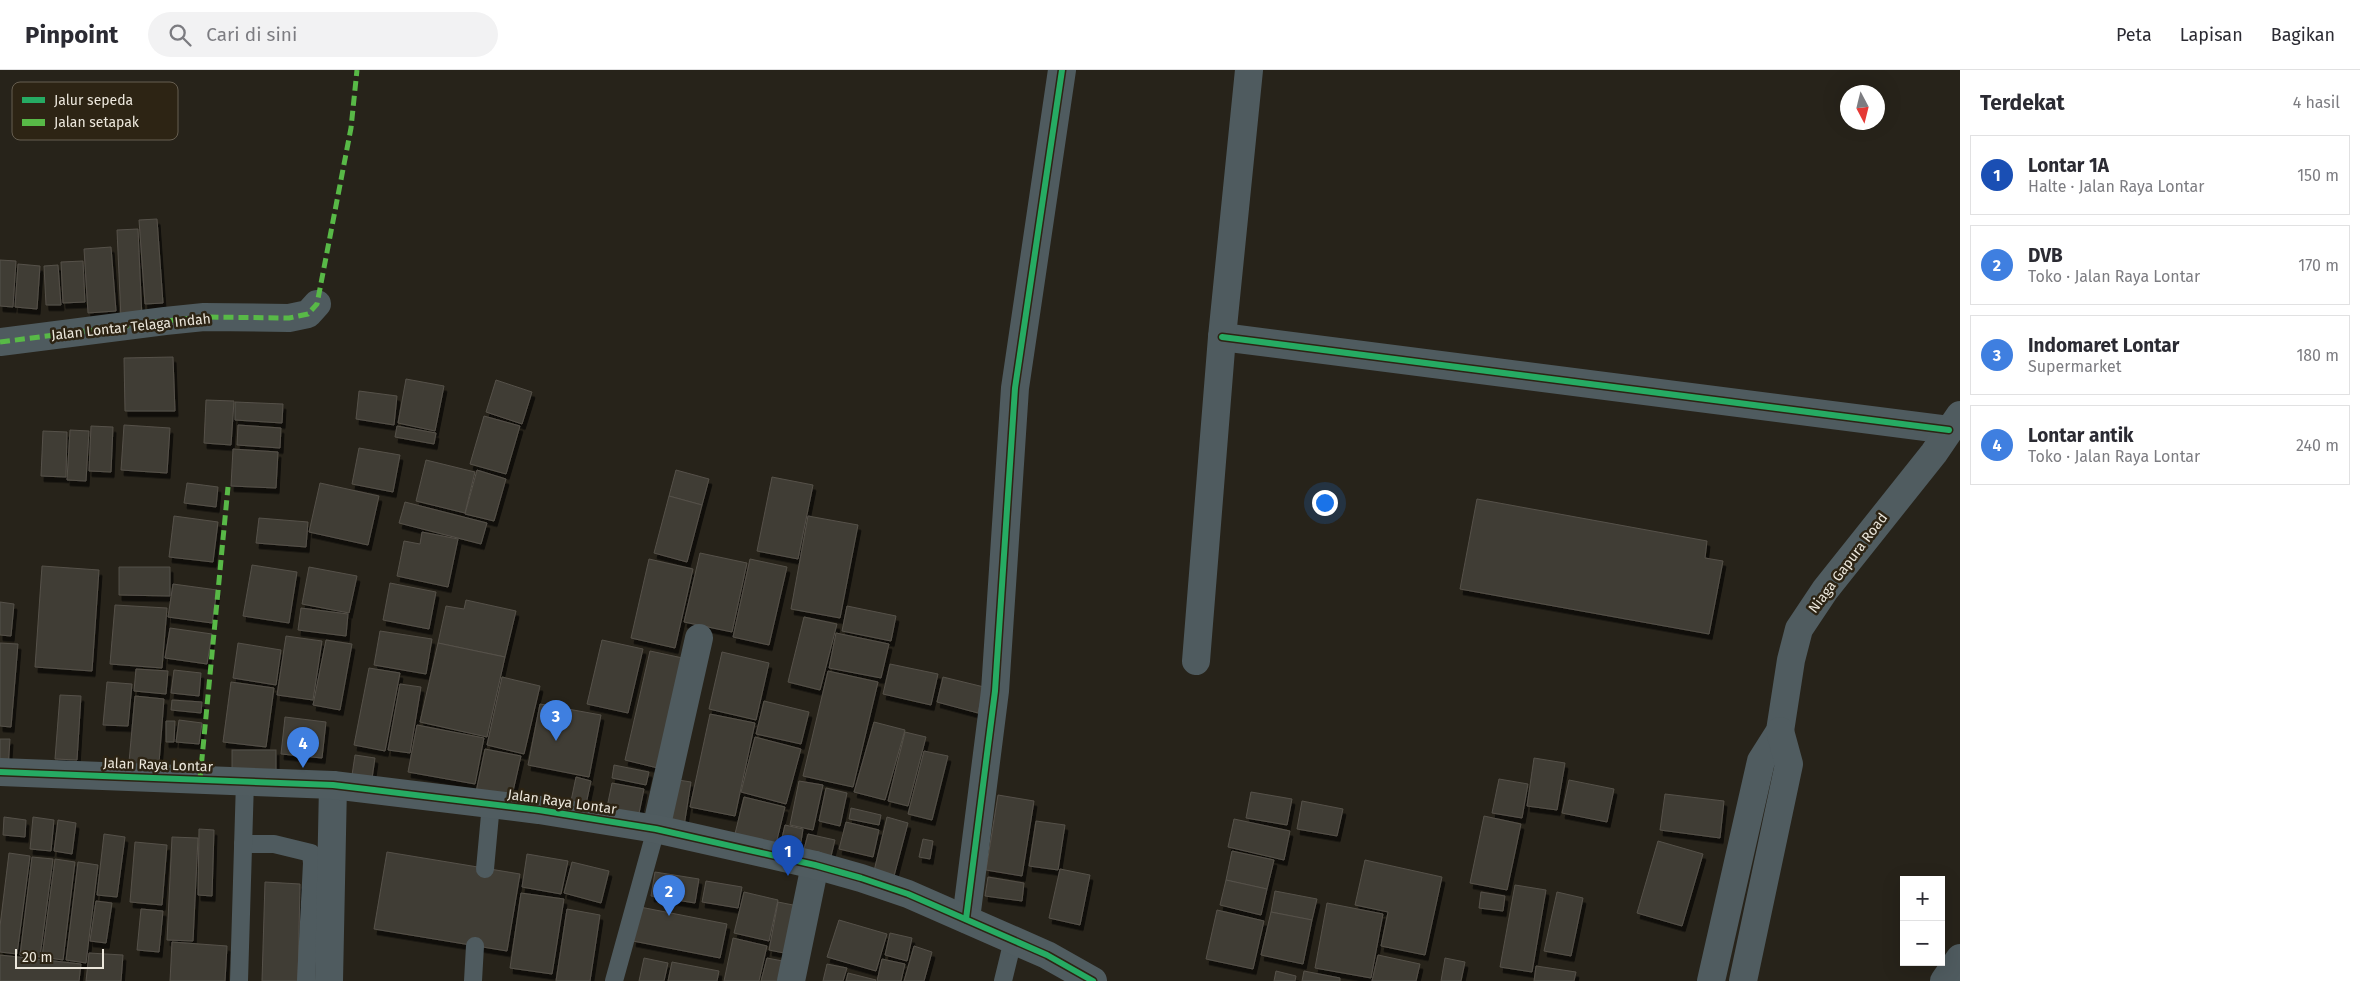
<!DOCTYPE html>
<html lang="id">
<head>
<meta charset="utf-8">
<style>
	:root { --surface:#fff; --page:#f2f2f3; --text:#2b2b33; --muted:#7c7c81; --line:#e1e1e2; --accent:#0b8043 }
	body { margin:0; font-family:"Fira Sans",sans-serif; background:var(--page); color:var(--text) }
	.controls { position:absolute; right:15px; bottom:15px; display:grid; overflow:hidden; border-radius:0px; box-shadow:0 5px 20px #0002 }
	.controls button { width:45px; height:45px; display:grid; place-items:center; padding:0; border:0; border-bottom:1px solid var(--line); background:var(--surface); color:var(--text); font:25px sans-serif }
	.compass { position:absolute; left:1840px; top:15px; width:45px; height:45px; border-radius:50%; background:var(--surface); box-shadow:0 5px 20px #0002; rotate:173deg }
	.scale { position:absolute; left:15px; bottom:12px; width:89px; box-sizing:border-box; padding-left:5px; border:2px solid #ece7dc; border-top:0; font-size:14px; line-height:18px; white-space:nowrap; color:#ece7dc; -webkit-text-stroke:4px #2d2414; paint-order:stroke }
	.you { position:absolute; left:1324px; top:432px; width:18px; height:18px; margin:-12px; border:4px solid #fff; border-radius:50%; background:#1a73e8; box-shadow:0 0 0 8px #1a73e833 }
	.badge { display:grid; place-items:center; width:32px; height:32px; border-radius:50%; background:var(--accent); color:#fff; font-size:16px; font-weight:700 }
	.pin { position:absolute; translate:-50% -41px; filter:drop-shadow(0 1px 2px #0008) }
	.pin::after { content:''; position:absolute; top:26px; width:18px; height:15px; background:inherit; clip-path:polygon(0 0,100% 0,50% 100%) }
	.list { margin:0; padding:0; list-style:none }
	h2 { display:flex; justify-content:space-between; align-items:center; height:65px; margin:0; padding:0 20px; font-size:21px }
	h2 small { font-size:16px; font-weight:400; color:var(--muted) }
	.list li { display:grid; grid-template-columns:32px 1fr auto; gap:15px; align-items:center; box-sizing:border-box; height:80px; margin:0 10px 10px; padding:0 10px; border:1px solid var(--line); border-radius:0px }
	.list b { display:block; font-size:19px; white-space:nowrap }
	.list p { margin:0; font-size:16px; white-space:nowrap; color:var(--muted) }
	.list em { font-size:16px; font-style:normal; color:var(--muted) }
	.icon { flex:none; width:28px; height:28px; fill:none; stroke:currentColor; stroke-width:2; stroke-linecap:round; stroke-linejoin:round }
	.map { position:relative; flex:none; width:1960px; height:911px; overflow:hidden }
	header { display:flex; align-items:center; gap:30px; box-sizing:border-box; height:70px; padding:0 25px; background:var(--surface); border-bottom:1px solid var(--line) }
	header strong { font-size:24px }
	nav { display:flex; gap:28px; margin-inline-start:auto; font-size:18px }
	.search { width:350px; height:45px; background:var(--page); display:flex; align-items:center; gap:12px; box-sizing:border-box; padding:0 18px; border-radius:28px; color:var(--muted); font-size:19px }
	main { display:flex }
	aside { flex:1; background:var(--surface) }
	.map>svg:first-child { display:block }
	.building { fill:#413d36; stroke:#555149; filter:url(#shadow) }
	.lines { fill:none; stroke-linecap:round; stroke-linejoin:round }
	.lane { stroke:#4f5b5f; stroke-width:18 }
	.street { stroke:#4f5b5f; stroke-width:28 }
	.secondary { stroke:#505c60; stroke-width:28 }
	.quiet { stroke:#58b947; stroke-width:5; stroke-dasharray:10 5; stroke-linecap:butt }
	.cycleway-casing { stroke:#2d2414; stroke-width:9 }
	.cycleway { stroke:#26ab63; stroke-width:6 }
	.labels { text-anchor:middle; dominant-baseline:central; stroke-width:5; stroke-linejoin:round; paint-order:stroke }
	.street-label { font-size:14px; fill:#ece7dc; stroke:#2d2414 }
	.key { fill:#2d2414; stroke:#665e50; stroke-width:1 }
	.key-label { font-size:14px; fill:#ece7dc }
</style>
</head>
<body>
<header>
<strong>Pinpoint</strong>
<div class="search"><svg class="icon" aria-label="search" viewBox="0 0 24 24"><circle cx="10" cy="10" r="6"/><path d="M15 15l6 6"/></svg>Cari di sini</div>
<nav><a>Peta</a><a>Lapisan</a><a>Bagikan</a></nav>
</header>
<main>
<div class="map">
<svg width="1960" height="911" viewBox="0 0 1960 911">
	<defs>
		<filter id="shadow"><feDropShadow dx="3" dy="5.5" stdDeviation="0" flood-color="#0009"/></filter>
	</defs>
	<rect width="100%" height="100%" fill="#27231a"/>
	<g class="building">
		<polygon points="157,149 163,233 145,234 139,150"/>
		<polygon points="138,159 142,248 121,249 117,160"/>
		<polygon points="111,177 116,241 88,243 84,179"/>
		<polygon points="0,190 16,191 13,237 0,236"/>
		<polygon points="83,191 85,232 63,233 61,192"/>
		<polygon points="18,194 40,196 37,239 15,237"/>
		<polygon points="58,195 61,235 46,235 44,196"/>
		<polygon points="173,287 175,341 125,341 124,288"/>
		<polygon points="406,309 444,316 435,361 398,353"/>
		<polygon points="496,310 532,322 522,354 486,342"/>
		<polygon points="359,321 397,326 394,355 356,349"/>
		<polygon points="206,330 234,331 231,375 204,373"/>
		<polygon points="235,332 283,334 282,353 235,350"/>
		<polygon points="484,346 520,356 506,404 470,394"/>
		<polygon points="124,355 170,358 167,403 121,400"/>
		<polygon points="238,355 281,358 280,378 237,375"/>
		<polygon points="91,356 113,357 111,402 89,401"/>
		<polygon points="397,356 436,363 434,374 395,367"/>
		<polygon points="70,360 89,361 86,411 67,410"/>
		<polygon points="43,361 67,362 66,407 41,406"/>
		<polygon points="359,378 400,385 393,422 352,414"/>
		<polygon points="233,379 278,382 276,418 231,416"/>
		<polygon points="426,390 475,402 465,443 416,431"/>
		<polygon points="477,400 506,409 494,451 465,444"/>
		<polygon points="676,400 709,409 702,435 669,426"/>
		<polygon points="772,407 813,415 798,489 757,481"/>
		<polygon points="187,413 218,417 216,437 184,433"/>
		<polygon points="320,413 379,426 368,475 309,462"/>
		<polygon points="669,426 702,435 687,492 654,483"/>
		<polygon points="1477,429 1707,471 1705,488 1723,491 1709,564 1460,519"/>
		<polygon points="405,432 487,453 481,474 399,453"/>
		<polygon points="174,446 218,452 213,492 169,487"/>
		<polygon points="808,446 858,455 840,548 791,539"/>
		<polygon points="259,448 308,452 306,477 256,473"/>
		<polygon points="422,462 458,469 448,517 397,506 404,471 420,474"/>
		<polygon points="700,483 747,493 732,562 684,552"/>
		<polygon points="649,489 693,499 675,578 631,568"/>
		<polygon points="750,489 787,497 769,575 733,567"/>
		<polygon points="252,495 297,502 289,553 243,546"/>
		<polygon points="42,496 99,500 92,601 35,597"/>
		<polygon points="119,497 170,497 170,526 119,525"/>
		<polygon points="309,497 357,506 349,543 302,534"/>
		<polygon points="390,513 436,522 429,559 383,550"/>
		<polygon points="173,514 217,520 212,553 168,547"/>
		<polygon points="466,530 516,541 505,587 438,573 446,536 464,539"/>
		<polygon points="0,532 14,534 11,566 0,565"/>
		<polygon points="115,535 167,538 162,598 110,594"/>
		<polygon points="847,536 896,546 891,571 842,561"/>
		<polygon points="301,538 348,544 346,566 298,560"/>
		<polygon points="804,547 837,554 820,620 788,612"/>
		<polygon points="170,558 212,564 207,594 165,588"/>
		<polygon points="380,561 432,569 426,604 374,595"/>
		<polygon points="836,563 889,574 881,608 829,598"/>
		<polygon points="286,566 322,571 313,630 277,625"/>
		<polygon points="326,570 352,574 340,640 313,635"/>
		<polygon points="602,570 643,579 628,643 587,634"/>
		<polygon points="0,573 18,574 11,657 0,656"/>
		<polygon points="238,573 281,580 276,615 233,608"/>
		<polygon points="438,573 505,587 487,667 420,652"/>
		<polygon points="650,581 692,590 666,700 625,690"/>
		<polygon points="722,582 769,593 756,650 709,639"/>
		<polygon points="890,594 938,604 931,635 883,624"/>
		<polygon points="369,598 400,603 385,681 354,675"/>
		<polygon points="136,599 168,601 166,624 134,621"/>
		<polygon points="174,600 201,603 199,626 171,623"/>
		<polygon points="828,601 878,612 853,717 803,706"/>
		<polygon points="502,607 540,616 524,684 487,675"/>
		<polygon points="943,607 984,617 978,643 937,632"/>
		<polygon points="107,612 132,614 128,656 103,655"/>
		<polygon points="231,612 274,618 266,677 223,672"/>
		<polygon points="400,614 421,617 410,683 388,680"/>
		<polygon points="60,625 81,626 77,690 55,689"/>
		<polygon points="135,626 164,629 158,706 128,703"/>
		<polygon points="172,630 202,632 201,643 171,640"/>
		<polygon points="764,631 809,642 801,674 756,664"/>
		<polygon points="540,634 601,645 589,707 528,695"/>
		<polygon points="710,644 755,653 735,746 690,737"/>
		<polygon points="285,647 326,652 322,688 281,684"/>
		<polygon points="179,650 202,653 199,674 176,672"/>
		<polygon points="166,651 175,651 174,672 166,672"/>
		<polygon points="874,652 905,660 885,730 854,722"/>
		<polygon points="417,655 484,668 475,714 408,702"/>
		<polygon points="905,662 926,667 908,736 888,731"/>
		<polygon points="755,667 801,679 786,734 741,722"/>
		<polygon points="0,669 10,669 8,698 0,698"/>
		<polygon points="485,679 521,686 511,730 476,722"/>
		<rect x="232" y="680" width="44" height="27"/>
		<polygon points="924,681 948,686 932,750 908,744"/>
		<polygon points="355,685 375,688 371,715 351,712"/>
		<polygon points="1534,688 1565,693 1557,740 1527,736"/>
		<polygon points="614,695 649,702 646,715 612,708"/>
		<polygon points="576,707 591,711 586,734 571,731"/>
		<polygon points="672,709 691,712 684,756 665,753"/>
		<polygon points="1499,709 1528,714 1522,748 1492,743"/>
		<polygon points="1569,710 1614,719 1607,752 1562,743"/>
		<polygon points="799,711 823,715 813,760 790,755"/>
		<polygon points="612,713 644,719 637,753 605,747"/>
		<polygon points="826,718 847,723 840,756 819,751"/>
		<polygon points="1251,722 1292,729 1287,755 1246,748"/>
		<polygon points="1665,724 1724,731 1720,768 1660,760"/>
		<polygon points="998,725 1034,731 1022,806 986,800"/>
		<polygon points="744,727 785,737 774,782 733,772"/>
		<polygon points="1302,731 1343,739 1337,766 1297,759"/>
		<polygon points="851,738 881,745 879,755 849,749"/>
		<polygon points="1484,746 1521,754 1507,820 1470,813"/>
		<polygon points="4,747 26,750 25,767 3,765"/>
		<polygon points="33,747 54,750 51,781 30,779"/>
		<polygon points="887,747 908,753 894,806 874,801"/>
		<polygon points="1234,749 1290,761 1284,790 1228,777"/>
		<polygon points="58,750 76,753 72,784 54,781"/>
		<polygon points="1036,751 1065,755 1058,800 1029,796"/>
		<polygon points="846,752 879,760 873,787 839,779"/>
		<polygon points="785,755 803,759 801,772 782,768"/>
		<polygon points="199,759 214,760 212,826 198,825"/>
		<polygon points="104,764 125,767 117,827 97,825"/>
		<polygon points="808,764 835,770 830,790 803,783"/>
		<polygon points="172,767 198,768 193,871 167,870"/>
		<polygon points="923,769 933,771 930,789 919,787"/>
		<polygon points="1658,771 1703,784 1682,856 1637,843"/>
		<polygon points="135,772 167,775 162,835 130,832"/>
		<polygon points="1232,781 1274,790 1267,819 1226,810"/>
		<polygon points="387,782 520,804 507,881 374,859"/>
		<polygon points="9,783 30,786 17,884 0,882 0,856"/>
		<polygon points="527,784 568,791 561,824 522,817"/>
		<polygon points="32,787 53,789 40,887 20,885"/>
		<polygon points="55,789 75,792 63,890 42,887"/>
		<polygon points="1365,790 1442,807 1425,885 1381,876 1388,842 1355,835"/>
		<polygon points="78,792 98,795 86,893 66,890"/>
		<polygon points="572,792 609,801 601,833 564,823"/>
		<polygon points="1060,799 1090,805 1080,855 1049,848"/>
		<polygon points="655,802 699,809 695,833 651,826"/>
		<polygon points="988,807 1024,813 1022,831 985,826"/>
		<polygon points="1226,810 1267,819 1261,845 1220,835"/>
		<polygon points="706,811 742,817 738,838 702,832"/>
		<polygon points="265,812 300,814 298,911 262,911"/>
		<polygon points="1515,815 1546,820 1532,902 1500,897"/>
		<polygon points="1275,821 1317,829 1312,850 1271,842"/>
		<polygon points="744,822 778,830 769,871 734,863"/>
		<polygon points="1481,822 1505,826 1503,841 1479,838"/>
		<polygon points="1557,822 1583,828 1571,886 1544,881"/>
		<polygon points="521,823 564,829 552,904 510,898"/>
		<polygon points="96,831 112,833 106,873 90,871"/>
		<polygon points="778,832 803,837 794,885 769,880"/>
		<polygon points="1327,833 1383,844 1371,908 1315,898"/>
		<polygon points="640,837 727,854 720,888 633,871"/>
		<polygon points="141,839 163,841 159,882 137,880"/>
		<polygon points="567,839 600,845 590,911 556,911"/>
		<polygon points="1217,840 1264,851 1253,899 1206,889"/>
		<polygon points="1271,842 1312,850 1303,894 1261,885"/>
		<polygon points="839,850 887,864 876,901 827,887"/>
		<polygon points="890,863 912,868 907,891 885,885"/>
		<polygon points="733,868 767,876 759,911 724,911"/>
		<polygon points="172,872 227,876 225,911 170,911"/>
		<polygon points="914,876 932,882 924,911 904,911"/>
		<polygon points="89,883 123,885 121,911 86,911"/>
		<polygon points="0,885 81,894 79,911 0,911"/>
		<polygon points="1378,885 1420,894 1416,911 1372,911"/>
		<polygon points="644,888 668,893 664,911 639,911"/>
		<polygon points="767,888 793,893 789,911 761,911"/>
		<polygon points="1445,888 1465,892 1461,911 1441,911"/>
		<polygon points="882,889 905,894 901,911 877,911"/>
		<polygon points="672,892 719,901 717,911 668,911"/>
		<polygon points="827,894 847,898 843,911 823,911"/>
		<polygon points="1536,896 1576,902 1574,911 1534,911"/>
		<polygon points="1276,901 1296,906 1295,911 1274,911"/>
		<polygon points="1304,901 1340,908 1340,911 1302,911"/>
		<polygon points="848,903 876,910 875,911 846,911"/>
	</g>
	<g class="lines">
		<g class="lane">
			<polyline points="243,774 274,774 311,783 312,793 306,911"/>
			<polyline points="485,799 491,734"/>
			<polyline points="239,911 245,711"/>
			<polyline points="473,911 475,876"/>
			<polyline points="614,911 656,759"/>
			<polyline points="1003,911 1013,870"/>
		</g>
		<g class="street">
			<polyline points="1222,267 1949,360"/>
			<polyline points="0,272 165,251 204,247 289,248 308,244 317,234"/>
			<polyline points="1196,591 1222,267 1249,0"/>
			<polyline points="656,759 699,568"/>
			<polyline points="966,849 995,621 1015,318 1062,0"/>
			<polyline points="329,911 333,715"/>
			<polyline points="791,911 815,795"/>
			<polyline points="1944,911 1960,888"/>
		</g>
		<g class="secondary">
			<polyline points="0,702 333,715 539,740 656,759 815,795 861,808 908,824 1047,885 1093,911"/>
			<polyline points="1711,911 1761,691 1780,661 1791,590 1799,559 1825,520 1934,383 1960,345"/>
			<polyline points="1743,911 1789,694 1780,661"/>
		</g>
		<g class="quiet">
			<polyline points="0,272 165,251 204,247 289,248 308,244 317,234 351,58 357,0"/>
			<polyline points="200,709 228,417"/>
		</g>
		<defs>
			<g id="cycleway">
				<polyline points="1222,267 1949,360"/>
				<polyline points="0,702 333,715 539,740 656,759 815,795 861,808 908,824 1047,885 1093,911"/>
				<polyline points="966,849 995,621 1015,318 1062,0"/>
			</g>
		</defs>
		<use href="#cycleway" class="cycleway-casing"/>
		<use href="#cycleway" class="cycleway"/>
	</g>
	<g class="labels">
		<g class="street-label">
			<text transform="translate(131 257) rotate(-6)">Jalan Lontar Telaga Indah</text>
			<text transform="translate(1848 493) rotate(-53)">Niaga Gapura Road</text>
			<text transform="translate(158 695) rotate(2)">Jalan Raya Lontar</text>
			<text transform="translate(562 732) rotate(8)">Jalan Raya Lontar</text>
		</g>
	</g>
	<rect x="12" y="12" width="166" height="58" rx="8" class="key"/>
	<rect x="22" y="27" width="23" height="6" fill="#26ab63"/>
	<rect x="22" y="49" width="23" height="7" fill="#58b947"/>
	<g class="key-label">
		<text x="54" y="35">Jalur sepeda</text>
		<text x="54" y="57">Jalan setapak</text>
	</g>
</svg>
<div class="controls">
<button>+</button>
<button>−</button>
</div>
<svg class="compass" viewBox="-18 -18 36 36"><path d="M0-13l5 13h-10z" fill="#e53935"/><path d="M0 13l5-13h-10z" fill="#7c7c81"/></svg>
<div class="scale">20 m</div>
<div class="you"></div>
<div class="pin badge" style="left:788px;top:806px;background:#1a4fb4">1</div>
<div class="pin badge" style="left:669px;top:846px;background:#3f7fe0">2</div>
<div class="pin badge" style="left:556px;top:671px;background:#3f7fe0">3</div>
<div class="pin badge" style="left:303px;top:698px;background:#3f7fe0">4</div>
</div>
<aside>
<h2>Terdekat<small>4 hasil</small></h2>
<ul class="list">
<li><span class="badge" style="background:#1a4fb4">1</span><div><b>Lontar 1A</b><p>Halte · Jalan Raya Lontar</p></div><em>150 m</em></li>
<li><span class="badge" style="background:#3f7fe0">2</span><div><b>DVB</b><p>Toko · Jalan Raya Lontar</p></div><em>170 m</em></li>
<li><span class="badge" style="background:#3f7fe0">3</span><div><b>Indomaret Lontar</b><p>Supermarket</p></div><em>180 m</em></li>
<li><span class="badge" style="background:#3f7fe0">4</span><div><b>Lontar antik</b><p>Toko · Jalan Raya Lontar</p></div><em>240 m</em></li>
</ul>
</aside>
</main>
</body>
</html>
